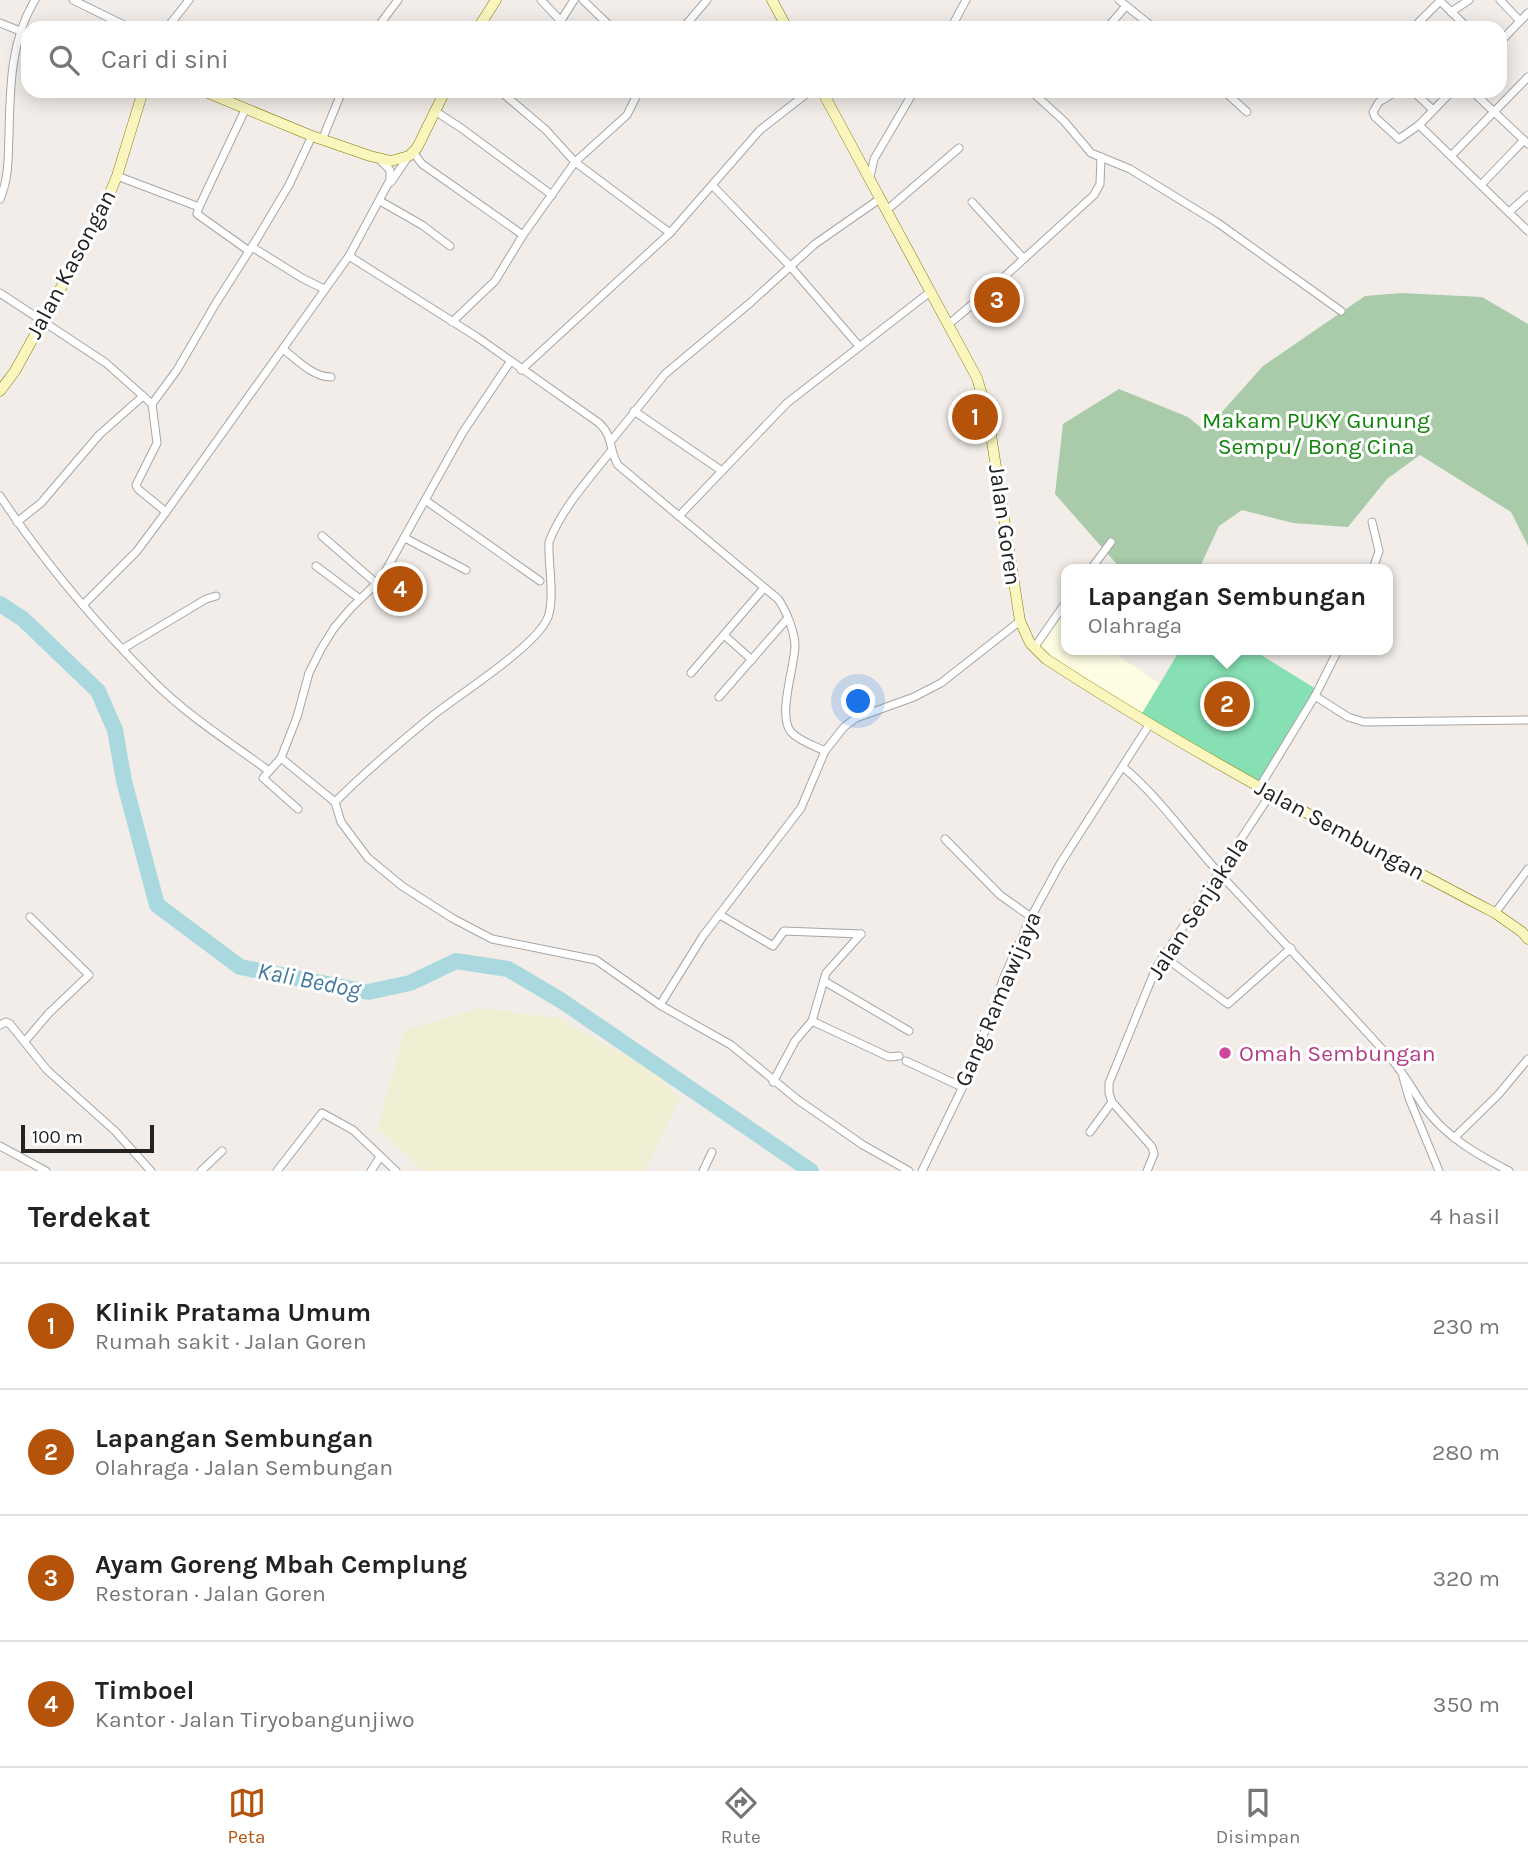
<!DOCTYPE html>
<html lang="id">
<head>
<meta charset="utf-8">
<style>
	:root { --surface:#fff; --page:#f2f2f2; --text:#222; --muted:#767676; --line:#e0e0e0; --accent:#b45309 }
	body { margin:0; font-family:Karla,sans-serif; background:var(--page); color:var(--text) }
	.scale { position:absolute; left:21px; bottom:18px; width:133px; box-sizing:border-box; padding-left:7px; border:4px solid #222; border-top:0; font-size:19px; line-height:24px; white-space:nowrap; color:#222; -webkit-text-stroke:5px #fff; paint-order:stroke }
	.you { position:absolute; left:859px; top:702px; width:24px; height:24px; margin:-18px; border:5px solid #fff; border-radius:50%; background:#1a73e8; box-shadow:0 0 0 10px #1a73e833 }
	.badge { display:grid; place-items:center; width:46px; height:46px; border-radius:50%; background:var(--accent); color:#fff; font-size:23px; font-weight:700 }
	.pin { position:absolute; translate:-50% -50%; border:4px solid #fff; box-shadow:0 2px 7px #0006 }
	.popup { position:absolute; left:1061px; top:564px; width:332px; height:91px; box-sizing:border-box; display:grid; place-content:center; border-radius:14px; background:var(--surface); filter:drop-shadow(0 2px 5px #0005); font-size:23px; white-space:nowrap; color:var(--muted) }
	.popup b { font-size:26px; color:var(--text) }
	.popup::after { content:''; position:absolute; left:50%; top:100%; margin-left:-14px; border:14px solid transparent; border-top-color:var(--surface) }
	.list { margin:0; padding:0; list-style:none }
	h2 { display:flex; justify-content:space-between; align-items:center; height:91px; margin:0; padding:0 28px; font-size:30px }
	h2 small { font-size:23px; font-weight:400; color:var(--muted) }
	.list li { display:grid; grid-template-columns:46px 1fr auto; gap:21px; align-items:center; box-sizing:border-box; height:126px; padding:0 28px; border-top:2px solid var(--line) }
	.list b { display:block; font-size:26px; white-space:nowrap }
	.list p { margin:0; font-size:23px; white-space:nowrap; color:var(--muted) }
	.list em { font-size:23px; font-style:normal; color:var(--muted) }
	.icon { flex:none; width:38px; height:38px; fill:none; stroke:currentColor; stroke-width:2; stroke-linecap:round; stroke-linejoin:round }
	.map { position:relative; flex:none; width:1528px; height:1171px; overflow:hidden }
	.search { position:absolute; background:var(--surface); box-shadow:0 4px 18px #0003; left:21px; right:21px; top:21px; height:77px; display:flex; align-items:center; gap:18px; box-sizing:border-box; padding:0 24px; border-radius:21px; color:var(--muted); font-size:26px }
	.sheet { height:595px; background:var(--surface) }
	nav { display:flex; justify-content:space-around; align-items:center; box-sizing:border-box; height:98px; border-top:2px solid var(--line); background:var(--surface); font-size:19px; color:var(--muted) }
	nav a { display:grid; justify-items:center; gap:4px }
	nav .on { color:var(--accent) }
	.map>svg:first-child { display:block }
	.education { fill:#fffce4 }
	.farmland { fill:#f0efd4 }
	.cemetery { fill:#a9cbaa }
	.pitch { fill:#87e0b3 }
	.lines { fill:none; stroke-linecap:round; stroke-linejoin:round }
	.river { stroke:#a9d9df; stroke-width:16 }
	.street-casing { stroke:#a6a6a6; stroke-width:9 }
	.secondary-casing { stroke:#7d7b04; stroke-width:11 }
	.street { stroke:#fff; stroke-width:7 }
	.secondary { stroke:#faf6be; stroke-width:10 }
	.hotel-dot { fill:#d1479c; stroke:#fff; stroke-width:2.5 }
	.labels { text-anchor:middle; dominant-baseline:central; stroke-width:6; stroke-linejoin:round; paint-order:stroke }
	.street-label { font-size:23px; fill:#222; stroke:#fff }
	.park-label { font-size:23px; fill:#10840b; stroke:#fff }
	.hotel-label { font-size:23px; fill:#b23c85; stroke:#fff; text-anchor:start }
	.water-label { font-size:24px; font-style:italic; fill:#437a9b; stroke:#fff }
</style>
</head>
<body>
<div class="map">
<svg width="1528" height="1171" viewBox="0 0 1528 1171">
	<rect width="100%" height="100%" fill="#f2ede8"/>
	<polygon class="education" points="1057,616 1066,622 1066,650 1110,650 1160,684 1138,721 1033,654"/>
	<polygon class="farmland" points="480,1008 558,1018 651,1069 680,1098 645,1171 423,1171 377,1129 405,1030"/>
	<polygon class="cemetery" points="1402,293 1482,297 1528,324 1528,546 1511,512 1420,455 1387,479 1348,527 1293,523 1242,510 1219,526 1199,569 1121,569 1055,494 1063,424 1119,389 1188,417 1205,431 1263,366 1365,296"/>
	<polygon class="pitch" points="1180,650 1253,650 1316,689 1256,786 1138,720"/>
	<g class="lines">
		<polyline class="river" points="0,604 23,619 98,691 115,730 124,781 157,905 240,967 368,992 410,983 456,961 508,969 562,1001 811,1171"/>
		<defs>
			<g id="street">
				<polyline points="73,0 130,28"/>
				<polyline points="541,0 558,18 562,19 574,0"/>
				<polyline points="583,0 612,28"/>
				<polyline points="1119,0 1154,28"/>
				<polyline points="1500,0 1520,21"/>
				<polyline points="1451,12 1469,0"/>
				<polyline points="0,23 20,31"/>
				<polyline points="167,28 189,0"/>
				<polyline points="377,28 398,0"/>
				<polyline points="683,28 707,0"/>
				<polyline points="951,28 966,0"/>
				<polyline points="1107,28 1126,6"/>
				<polyline points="1413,28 1440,1 1468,28"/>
				<polyline points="1500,42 1528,13"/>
				<polyline points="500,91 546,130 575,162 670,233"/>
				<polyline points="1031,91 1064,121 1091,153 1130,169 1218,223 1341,311"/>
				<polyline points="1224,91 1247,112"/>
				<polyline points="1397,91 1379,102 1373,112 1375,117 1399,139 1419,125 1452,91"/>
				<polyline points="1413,91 1433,110"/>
				<polyline points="1472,91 1528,144"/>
				<polyline points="435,111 461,128 552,195"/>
				<polyline points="1419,125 1528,231"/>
				<polyline points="322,140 342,91"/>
				<polyline points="413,152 422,164 523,235"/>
				<polyline points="1451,156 1528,77"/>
				<polyline points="117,176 199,207 197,214 249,251"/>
				<polyline points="870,177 874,159 914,91"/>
				<polyline points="391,182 408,157"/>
				<polyline points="1481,185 1524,140"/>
				<polyline points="713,186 790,266 859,346"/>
				<path d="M0,199C9,178 8,158 9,136C10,90 10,41 35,0"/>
				<polyline points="380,201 422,225 450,246"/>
				<polyline points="972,202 1024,259"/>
				<polyline points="199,207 245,110"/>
				<polyline points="888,209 959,148"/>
				<polyline points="1509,212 1528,195"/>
				<polyline points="252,247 302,278 324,289"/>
				<path d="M349,256L477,337L599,423C614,437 608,448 618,465L778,599C786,610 794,630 795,645C795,666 777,715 791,732C799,741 815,746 825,751"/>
				<polyline points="0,293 106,363 152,404 157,443 136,485 138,489 166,512"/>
				<polyline points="452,322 495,281 523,235 575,162 627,115 639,91"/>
				<polyline points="949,324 994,286 1094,195 1100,184 1101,157"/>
				<path d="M283,349C297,360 313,377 331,377"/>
				<polyline points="521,370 670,233 760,130 810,91"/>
				<polyline points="152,404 177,370 216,303 258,237 289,185 312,136"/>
				<polyline points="634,411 722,471"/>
				<polyline points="611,441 665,374 750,303 815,244 881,198"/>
				<path d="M0,496C44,562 98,626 154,682C188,716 231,743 269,771"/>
				<polyline points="425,500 540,581"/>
				<polyline points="679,516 787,403 930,292"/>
				<polyline points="17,522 41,503 99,435 143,396"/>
				<polyline points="1372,522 1379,551 1373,569"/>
				<polyline points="322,536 376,583"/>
				<polyline points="405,538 466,570"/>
				<polyline points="316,566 360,599"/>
				<polyline points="1091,569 1111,542"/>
				<polyline points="83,605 137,551 166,512 349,256 390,180 390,170 379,159"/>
				<polyline points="724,635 752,660"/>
				<polyline points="124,648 206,599 216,596"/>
				<polyline points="1034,648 1066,602"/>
				<polyline points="691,673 764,588"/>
				<polyline points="1315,696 1348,717 1364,722 1528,720"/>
				<polyline points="719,697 787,619"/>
				<polyline points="281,758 335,802 341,822 368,858 402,886 452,918 492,939 596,960 660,1005 731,1045 798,1100 863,1145 909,1171"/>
				<path d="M1123,767C1158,796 1188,839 1219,873C1277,935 1335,997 1392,1060C1405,1075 1414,1092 1425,1108C1446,1137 1478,1155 1509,1171"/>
				<polyline points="1259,788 1315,696 1338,650"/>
				<path d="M335,802C365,772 398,744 431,717C458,695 537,646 548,617C555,597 548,564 549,542C562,508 589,479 611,451"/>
				<polyline points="298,809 263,778 281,758 297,717 309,673 321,649 334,628 351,608 381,579 463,432 510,362"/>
				<polyline points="945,839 1000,895 1031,917"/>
				<polyline points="1495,913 1528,869"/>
				<polyline points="720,915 773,946 784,931 861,934"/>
				<polyline points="1163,956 1228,1004 1291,948"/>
				<polyline points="824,981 909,1031"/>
				<polyline points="660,1005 703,936 801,808 825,751 844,727 856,718 914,697 941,683 1020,621"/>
				<polyline points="812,1021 889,1057 899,1056"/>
				<polyline points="0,1025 6,1022 10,1024 47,1070 115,1131 151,1171"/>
				<polyline points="26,1040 49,1013 89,975 30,917"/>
				<polyline points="906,1061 962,1087"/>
				<polyline points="1403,1077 1409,1098 1439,1171"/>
				<polyline points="773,1082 795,1041 812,1021 826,973 861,934"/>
				<polyline points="1090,1132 1112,1102"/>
				<polyline points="1454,1138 1498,1095 1528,1059"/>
				<polyline points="0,1146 46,1171"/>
				<polyline points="201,1171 222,1151"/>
				<polyline points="277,1171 322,1113 353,1130 396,1171"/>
				<polyline points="371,1171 380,1157"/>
				<polyline points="703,1171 712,1152"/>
				<polyline points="922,1171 971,1070 1004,977 1031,917 1060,864 1149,725"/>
				<polyline points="1147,1171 1154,1154 1152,1147 1112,1102 1109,1093 1109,1083 1156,968 1270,795"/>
			</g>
			<g id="secondary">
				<polyline points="772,0 787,28"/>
				<polyline points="478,28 496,0"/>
				<polyline points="203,91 312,136 370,156 391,161 409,156 417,148 445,91"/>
				<path d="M822,91L977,378L988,416L1020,621L1030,643L1046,659C1190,753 1342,833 1495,913L1522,932L1528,939"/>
				<polyline points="0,391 15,371 100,217 117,176 143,91"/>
			</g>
		</defs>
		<use href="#street" class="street-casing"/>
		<use href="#secondary" class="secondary-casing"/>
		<use href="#street" class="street"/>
		<use href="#secondary" class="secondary"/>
	</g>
	<circle class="hotel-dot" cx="1225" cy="1053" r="7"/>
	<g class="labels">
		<g class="street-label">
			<text transform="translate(71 264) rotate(-62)">Jalan Kasongan</text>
			<text transform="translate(1005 525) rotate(82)">Jalan Goren</text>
			<text transform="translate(1340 830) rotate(28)">Jalan Sembungan</text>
			<text transform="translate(1198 908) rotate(-57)">Jalan Senjakala</text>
			<text transform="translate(998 999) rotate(-67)">Gang Ramawijaya</text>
		</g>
		<g class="park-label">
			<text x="1316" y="420">Makam PUKY Gunung<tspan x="1316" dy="26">Sempu/ Bong Cina</tspan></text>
		</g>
		<g class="hotel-label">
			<text x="1239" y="1053">Omah Sembungan</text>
		</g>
		<g class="water-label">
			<text transform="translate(309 980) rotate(11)">Kali Bedog</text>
		</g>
	</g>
</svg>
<div class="scale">100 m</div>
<div class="you"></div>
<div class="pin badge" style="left:975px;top:417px">1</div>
<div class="pin badge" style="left:1227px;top:704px">2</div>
<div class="popup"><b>Lapangan Sembungan</b>Olahraga</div>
<div class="pin badge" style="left:997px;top:300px">3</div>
<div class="pin badge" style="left:400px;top:589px">4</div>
<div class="search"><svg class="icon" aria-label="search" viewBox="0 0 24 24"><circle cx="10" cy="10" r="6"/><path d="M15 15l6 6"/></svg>Cari di sini</div>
</div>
<section class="sheet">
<h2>Terdekat<small>4 hasil</small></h2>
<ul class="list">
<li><span class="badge">1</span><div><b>Klinik Pratama Umum</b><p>Rumah sakit · Jalan Goren</p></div><em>230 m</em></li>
<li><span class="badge">2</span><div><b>Lapangan Sembungan</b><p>Olahraga · Jalan Sembungan</p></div><em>280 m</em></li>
<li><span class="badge">3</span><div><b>Ayam Goreng Mbah Cemplung</b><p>Restoran · Jalan Goren</p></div><em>320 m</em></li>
<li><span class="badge">4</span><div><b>Timboel</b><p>Kantor · Jalan Tiryobangunjiwo</p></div><em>350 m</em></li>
</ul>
</section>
<nav>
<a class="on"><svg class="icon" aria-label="map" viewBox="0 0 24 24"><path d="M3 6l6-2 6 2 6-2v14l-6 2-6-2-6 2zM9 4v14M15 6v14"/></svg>Peta</a>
<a><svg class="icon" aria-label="directions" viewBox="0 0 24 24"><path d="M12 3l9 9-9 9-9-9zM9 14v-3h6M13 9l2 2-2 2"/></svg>Rute</a>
<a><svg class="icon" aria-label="saved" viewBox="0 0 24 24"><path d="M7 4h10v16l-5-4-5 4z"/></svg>Disimpan</a>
</nav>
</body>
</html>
